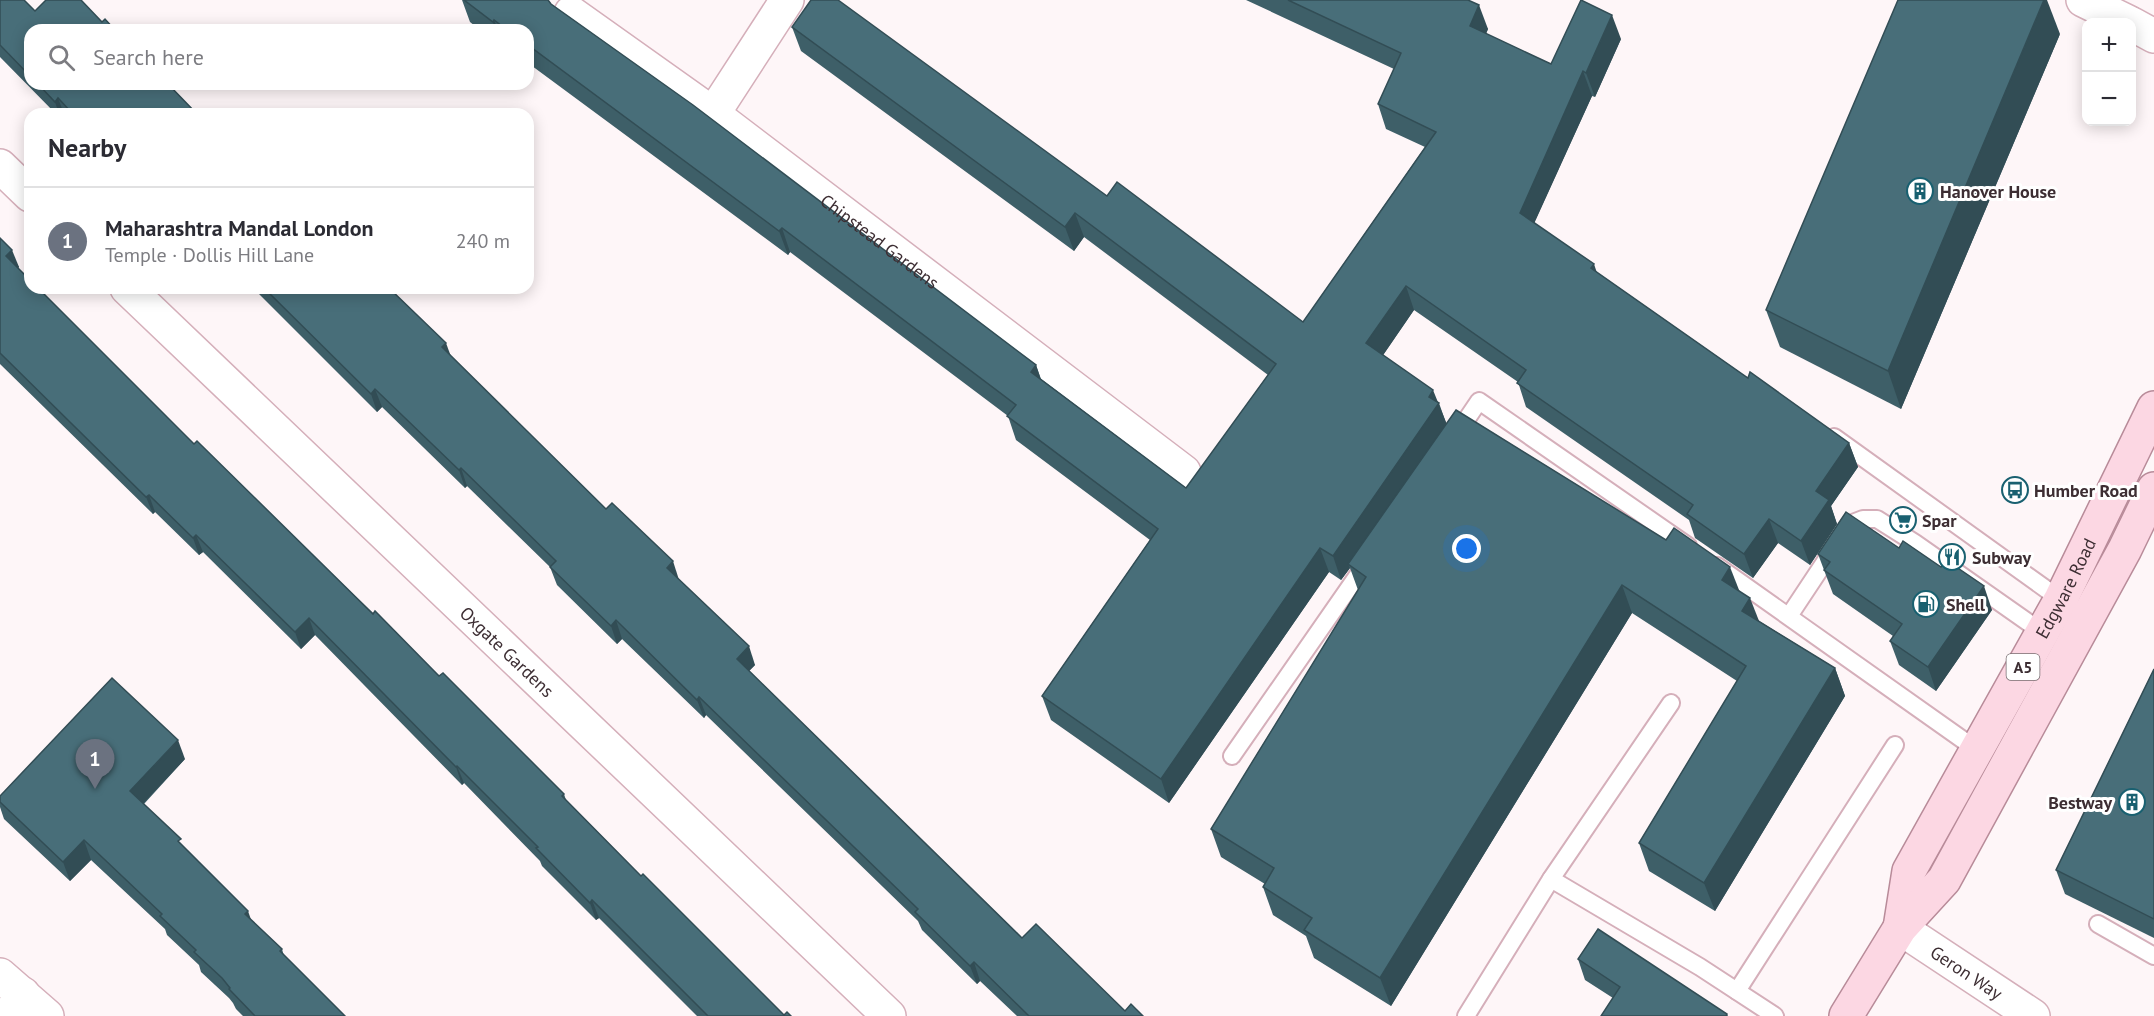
<!DOCTYPE html>
<html lang="en">
<head>
<meta charset="utf-8">
<style>
	:root { --surface:#fff; --page:#f7f7f7; --text:#2b2b33; --muted:#7c7c81; --line:#e1e1e2; --accent:#0f766e }
	body { margin:0; font-family:"PT Sans",sans-serif; background:var(--page); color:var(--text) }
	.controls { position:absolute; right:18px; top:18px; display:grid; overflow:hidden; border-radius:12px; box-shadow:0 3px 15px #0003 }
	.controls button { width:54px; height:54px; display:grid; place-items:center; padding:0; border:0; border-bottom:2px solid var(--line); background:var(--surface); color:var(--text); font:30px sans-serif }
	.you { position:absolute; left:1467px; top:549px; width:21px; height:21px; margin:-15px; border:4px solid #fff; border-radius:50%; background:#1a73e8; box-shadow:0 0 0 9px #1a73e833 }
	.badge { display:grid; place-items:center; width:39px; height:39px; border-radius:50%; background:var(--accent); color:#fff; font-size:20px; font-weight:700 }
	.pin { position:absolute; translate:-50% -50px; filter:drop-shadow(0 2px 3px #0008) }
	.pin::after { content:''; position:absolute; top:32px; width:21px; height:18px; background:inherit; clip-path:polygon(0 0,100% 0,50% 100%) }
	.list { margin:0; padding:0; list-style:none }
	h2 { display:flex; justify-content:space-between; align-items:center; height:78px; margin:0; padding:0 24px; font-size:26px }
	h2 small { font-size:20px; font-weight:400; color:var(--muted) }
	.list li { display:grid; grid-template-columns:39px 1fr auto; gap:18px; align-items:center; box-sizing:border-box; height:108px; padding:0 24px; border-top:2px solid var(--line) }
	.list b { display:block; font-size:22px; white-space:nowrap }
	.list p { margin:0; font-size:20px; white-space:nowrap; color:var(--muted) }
	.list em { font-size:20px; font-style:normal; color:var(--muted) }
	.icon { flex:none; width:33px; height:33px; fill:none; stroke:currentColor; stroke-width:2; stroke-linecap:round; stroke-linejoin:round }
	.map { position:relative; flex:none; width:2154px; height:1016px; overflow:hidden }
	.search { position:absolute; background:var(--surface); box-shadow:0 3px 15px #0003; left:24px; top:24px; width:510px; height:66px; display:flex; align-items:center; gap:15px; box-sizing:border-box; padding:0 21px; border-radius:18px; color:var(--muted); font-size:22px }
	.panel { position:absolute; background:var(--surface); box-shadow:0 3px 15px #0003; left:24px; top:108px; width:510px; height:186px; border-radius:18px }
	.map>svg:first-child { display:block }
	.lines { fill:none; stroke-linecap:round; stroke-linejoin:round }
	.service-casing { stroke:#d5afba; stroke-width:20 }
	.minor-casing { stroke:#d5afba; stroke-width:36 }
	.tertiary-casing { stroke:#d5afba; stroke-width:36 }
	.primary-casing { stroke:#b88b99; stroke-width:36 }
	.service { stroke:#fff; stroke-width:16 }
	.minor { stroke:#fff; stroke-width:33 }
	.tertiary { stroke:#fff; stroke-width:33 }
	.primary { stroke:#fcd7e3; stroke-width:33 }
	.wall { fill:#3e5f68 }
	.shaded-wall { fill:#324d55 }
	.building { fill:#486e79; stroke:#324d55; stroke-width:1.5 }
	.labels { text-anchor:middle; dominant-baseline:central; stroke-width:6; stroke-linejoin:round; paint-order:stroke }
	.shield { fill:#fff; stroke:#776d70; stroke-width:1.5 }
	.shield-label { font-size:16px; font-weight:bold; fill:#3d2e33 }
	.poi-label { font-size:18px; font-weight:bold; fill:#3d2e33; stroke:#fff; text-anchor:start }
	.street-label { font-size:18px; fill:#3d2e33; stroke:#fff }
</style>
</head>
<body>
<div class="map">
<svg width="2154" height="1016" viewBox="0 0 2154 1016">
	<rect width="100%" height="100%" fill="#fef6f8"/>
	<g class="lines">
		<defs>
			<g id="service">
				<polyline points="1456,435 1479,401 1688,546"/>
				<polyline points="1834,437 2064,602"/>
				<polyline points="1717,566 1980,752"/>
				<polyline points="1789,616 1850,524 1863,519 1877,519 1915,543 2046,635"/>
				<polyline points="1232,756 1367,562"/>
				<polyline points="1551,879 1700,967 1775,1016"/>
				<polyline points="2098,924 2154,956"/>
				<polyline points="1737,991 1895,745"/>
				<polyline points="1466,1016 1551,879 1671,703"/>
			</g>
			<g id="minor">
				<polyline points="2083,0 2128,22"/>
				<path id="s1" d="M571,13L713,114L1184,472"/>
				<polyline points="2132,24 2154,36"/>
				<polyline points="713,114 787,0"/>
				<polyline points="0,166 30,195"/>
				<path id="s2" d="M127,288L889,1016"/>
				<path id="s3" d="M1900,928L2033,1016"/>
				<polyline points="8,1016 23,994"/>
			</g>
			<polyline id="tertiary" points="0,975 47,1016"/>
			<g id="primary">
				<path id="s4" d="M1900,928L1909,871L2061,599L2154,408"/>
				<polyline points="1846,1016 1900,928 1944,880 2125,549 2154,489"/>
			</g>
		</defs>
		<use href="#service" class="service-casing"/>
		<use href="#minor" class="minor-casing"/>
		<use href="#tertiary" class="tertiary-casing"/>
		<use href="#primary" class="primary-casing"/>
		<use href="#service" class="service"/>
		<use href="#minor" class="minor"/>
		<use href="#tertiary" class="tertiary"/>
		<use href="#primary" class="primary"/>
	</g>
	<g class="wall">
		<polygon points="0,0 35,11 102,22 115,30 30,30 30,84 168,84 197,114 56,114 0,57"/>
		<polygon points="462,0 548,0 551,4 1036,365 1041,379 1186,488 1268,375 1084,237 1074,251 801,51 792,27 1107,196 1303,322 1425,147 1386,129 1378,104 1394,69 1246,0 1468,0 1488,29 1486,34 1551,64 1621,39 1595,97 1592,96 1534,223 1596,272 1748,378 1849,443 1858,467 1831,506 1837,524 1810,565 1778,543 1753,578 1695,538 1689,520 1526,407 1518,382 1414,310 1383,355 1439,403 1446,423 1739,591 1759,621 1835,668 1845,696 1715,911 1649,871 1639,843 1737,681 1632,613 1391,1006 1314,958 1306,936 1273,915 1263,887 1265,884 1221,857 1211,829 1358,590 1350,568 1341,580 1329,572 1169,803 1051,720 1042,696 1150,540 1016,440 1008,416 790,252 788,255 528,63 528,30 480,30 470,22"/>
		<polygon points="2060,34 1901,409 1780,347 1766,310"/>
		<polygon points="0,238 19,267 18,268 182,432 564,794 566,800 641,876 784,1015 791,1016 697,1016 599,918 596,920 542,866 540,861 464,783 462,785 315,635 301,649 203,552 199,555 155,512 153,514 0,364"/>
		<polygon points="253,288 389,288 450,356 606,509 679,580 755,665 749,671 1022,938 1125,1011 1143,1016 1017,1016 980,981 977,984 922,930 918,921 706,715 704,718 622,639 617,644 557,585 550,567 467,486 465,488 382,407 377,412"/>
		<polygon points="1899,548 1992,610 1936,691 1899,665 1890,641 1893,636 1833,594 1818,554"/>
		<polygon points="2154,669 2154,938 2065,894 2056,870"/>
		<polygon points="185,759 144,804 251,920 282,949 284,956 345,1016 243,1016 236,1009 233,1003 229,998 201,972 199,965 167,935 165,929 91,860 70,881 4,819 0,807 0,796"/>
		<polygon points="1578,959 1727,1014 1728,1016 1601,1016 1613,998 1585,980"/>
	</g>
	<g class="shaded-wall">
		<polygon points="2044,0 2047,0 2060,34 1901,409 1888,371"/>
		<polygon points="1479,5 1488,29 1478,50 1470,26"/>
		<polygon points="1612,15 1621,39 1595,97 1586,73"/>
		<polygon points="494,20 498,30 495,30 493,22"/>
		<polygon points="1583,71 1592,96 1528,237 1520,213"/>
		<polygon points="58,98 64,114 59,114 55,102"/>
		<polygon points="1075,213 1084,237 1074,251 1065,227"/>
		<polygon points="782,228 790,252 788,255 779,231"/>
		<polygon points="12,250 19,267 13,274 6,256"/>
		<polygon points="1594,264 1602,288 1591,268"/>
		<polygon points="1406,286 1414,310 1375,367 1366,343"/>
		<polygon points="446,343 453,362 442,347"/>
		<polygon points="1036,365 1044,389 1031,372"/>
		<polygon points="375,389 382,407 377,412 371,394"/>
		<polygon points="1433,390 1448,427 1348,564 1350,568 1341,580 1333,556"/>
		<polygon points="1849,443 1858,467 1831,506 1837,524 1810,565 1801,541 1816,491"/>
		<polygon points="461,468 467,486 465,488 459,470"/>
		<polygon points="149,495 155,512 153,514 146,497"/>
		<polygon points="1769,519 1778,543 1753,578 1744,554"/>
		<polygon points="196,535 203,552 199,555 193,538"/>
		<polygon points="1320,548 1329,572 1169,803 1161,779"/>
		<polygon points="673,561 679,580 667,568"/>
		<polygon points="1730,567 1741,595 1722,580"/>
		<polygon points="1622,585 1632,613 1391,1006 1380,978"/>
		<polygon points="1984,586 1992,610 1936,691 1928,667"/>
		<polygon points="1750,598 1761,626 1742,611"/>
		<polygon points="309,618 315,635 301,649 295,632"/>
		<polygon points="616,620 622,639 617,644 611,626"/>
		<polygon points="749,646 755,665 743,677 737,659"/>
		<polygon points="1835,668 1845,696 1715,911 1704,883"/>
		<polygon points="699,697 706,715 704,718 697,700"/>
		<polygon points="178,740 185,759 137,810 130,791"/>
		<polygon points="457,766 464,783 462,785 456,767"/>
		<polygon points="84,840 91,860 70,881 63,862"/>
		<polygon points="592,900 599,918 596,920 590,903"/>
		<polygon points="248,911 255,931 245,914"/>
		<polygon points="974,962 980,981 977,984 970,966"/>
	</g>
	<g class="building">
		<polygon points="0,0 24,0 35,11 46,0 81,0 102,22 105,19 115,30 30,30 30,76 0,45"/>
		<polygon points="464,0 548,0 551,4 693,105 1036,365 1031,372 1186,488 1276,364 1075,213 1065,227 792,27 811,0 838,0 1107,196 1117,182 1303,322 1436,132 1378,104 1401,53 1288,0 1468,0 1479,5 1470,26 1551,64 1581,0 1612,15 1586,73 1583,71 1520,213 1594,264 1591,268 1748,378 1750,372 1849,443 1816,491 1829,500 1801,541 1769,519 1744,554 1687,514 1693,505 1517,383 1526,370 1406,286 1366,343 1433,390 1429,397 1439,403 1333,556 1320,548 1161,779 1042,696 1158,529 1007,416 1016,405 782,228 779,231 528,45 528,30 507,30 494,20 493,22"/>
		<polygon points="1898,0 2044,0 1888,371 1766,310"/>
		<polygon points="38,84 168,84 197,114 73,114 58,98 55,102"/>
		<polygon points="0,238 12,250 6,256 30,280 30,288 38,288 194,444 197,441 373,614 375,611 439,676 443,673 564,794 562,796 641,876 643,874 784,1015 787,1012 791,1016 708,1016 592,900 590,903 536,848 538,847 457,766 456,767 309,618 295,632 196,535 193,538 149,495 146,497 0,353"/>
		<polygon points="264,288 389,288 446,343 442,347 606,509 612,503 673,561 667,568 749,646 737,659 1022,938 1036,924 1125,1011 1131,1004 1143,1016 1029,1016 974,962 970,966 915,912 918,909 699,697 697,700 616,620 611,626 550,567 556,561 461,468 459,470 375,389 371,394"/>
		<polygon points="1456,410 1666,540 1674,528 1730,567 1722,580 1750,598 1742,611 1835,668 1704,883 1639,843 1746,666 1622,585 1380,978 1304,930 1312,918 1263,887 1274,868 1211,829 1366,577 1348,564"/>
		<polygon points="1846,512 1899,548 1903,541 1941,567 1946,560 1984,586 1928,667 1890,641 1902,624 1824,570 1830,562 1818,554"/>
		<polygon points="2154,669 2154,919 2056,870"/>
		<polygon points="112,678 178,740 130,791 181,839 178,841 248,911 245,914 282,949 280,951 345,1016 255,1016 229,989 230,988 222,978 194,952 196,950 160,916 162,914 84,840 63,862 0,802 0,796"/>
		<polygon points="1598,929 1727,1014 1726,1016 1601,1016 1620,987 1578,959"/>
	</g>
	<defs>
		<symbol id="building-ring" viewBox="-11 -11 22 22"><circle r="9.5" fill="#fff" stroke="#196070" stroke-width="1.5"/><path d="M-4-6H4V6H1V3H-1V6H-4ZM-2.5-4.3h1.7v1.8h-1.7ZM.8-4.3h1.7v1.8H.8ZM-2.5-1h1.7V.8h-1.7ZM.8-1h1.7V.8H.8Z" fill="#196070"/></symbol>
		<symbol id="bus-ring" viewBox="-11 -11 22 22"><circle r="9.5" fill="#fff" stroke="#196070" stroke-width="1.5"/><path d="M-5-6H5V4H4V6H2V4H-2V6H-4V4H-5ZM-3.5-4V0h7V-4ZM-3.5 1.2v1.5H-2V1.2ZM2 1.2v1.5H3.5V1.2Z" fill="#196070"/></symbol>
		<symbol id="supermarket-ring" viewBox="-11 -11 22 22"><circle r="9.5" fill="#fff" stroke="#196070" stroke-width="1.5"/><path d="M-6-5.5h2.5l.6 2H6L4.5 2H-2.5L-4.4-4H-6ZM-1.5 3.2a1.3 1.3 0 1 0 .1 0ZM3 3.2a1.3 1.3 0 1 0 .1 0Z" fill="#196070"/></symbol>
		<symbol id="restaurant-ring" viewBox="-11 -11 22 22"><circle r="9.5" fill="#fff" stroke="#196070" stroke-width="1.5"/><path d="M-5-6h1v4h1v-4h1v4h1v-4h1v5L-1.5 .5V6h-2V.5L-5-1ZM5-6V6H3V1.5H1.5Q1.5-4 5-6Z" fill="#196070"/></symbol>
		<symbol id="fuel-ring" viewBox="-11 -11 22 22"><circle r="9.5" fill="#fff" stroke="#196070" stroke-width="1.5"/><path d="M-5.5-6h7V0h2V4h1.3V-2.5L3-4.5l.8-.8L6-3V5H2.5V1h-1V6h-7ZM-4.2-4.7v3.2H.2V-4.7Z" fill="#196070"/></symbol>
	</defs>
	<g fill-rule="evenodd">
		<use href="#building-ring" x="1905" y="176" width="30" height="30"/>
		<use href="#bus-ring" x="2000" y="475" width="30" height="30"/>
		<use href="#supermarket-ring" x="1888" y="505" width="30" height="30"/>
		<use href="#restaurant-ring" x="1937" y="542" width="30" height="30"/>
		<use href="#fuel-ring" x="1911" y="589" width="30" height="30"/>
		<use href="#building-ring" x="2117" y="787" width="30" height="30"/>
	</g>
	<g class="labels">
		<rect class="shield" x="2006.5" y="654" width="33" height="26" rx="4.5"/>
		<g class="shield-label">
			<text x="2023" y="667">A5</text>
		</g>
		<g class="poi-label">
			<text x="1940" y="191">Hanover House</text>
			<text x="2034" y="490">Humber Road</text>
			<text x="1922" y="520">Spar</text>
			<text x="1972" y="557">Subway</text>
			<text x="1946" y="604">Shell</text>
			<text x="2112" y="802" text-anchor="end">Bestway</text>
		</g>
		<g class="street-label">
			<text stroke="none"><textPath href="#s1" startOffset="384">Chipstead Gardens</textPath></text>
			<text stroke="none"><textPath href="#s4" startOffset="381">Edgware Road</textPath></text>
			<text stroke="none"><textPath href="#s2" startOffset="526">Oxgate Gardens</textPath></text>
			<text stroke="none"><textPath href="#s3" startOffset="80">Geron Way</textPath></text>
		</g>
	</g>
</svg>
<div class="controls">
<button>+</button>
<button>−</button>
</div>
<div class="you"></div>
<div class="pin badge" style="left:95px;top:789px;background:#6b7280">1</div>
<div class="search"><svg class="icon" aria-label="search" viewBox="0 0 24 24"><circle cx="10" cy="10" r="6"/><path d="M15 15l6 6"/></svg>Search here</div>
<section class="panel">
<h2>Nearby<small></small></h2>
<ul class="list">
<li><span class="badge" style="background:#6b7280">1</span><div><b>Maharashtra Mandal London</b><p>Temple · Dollis Hill Lane</p></div><em>240 m</em></li>
</ul>
</section>
</div>
</body>
</html>
